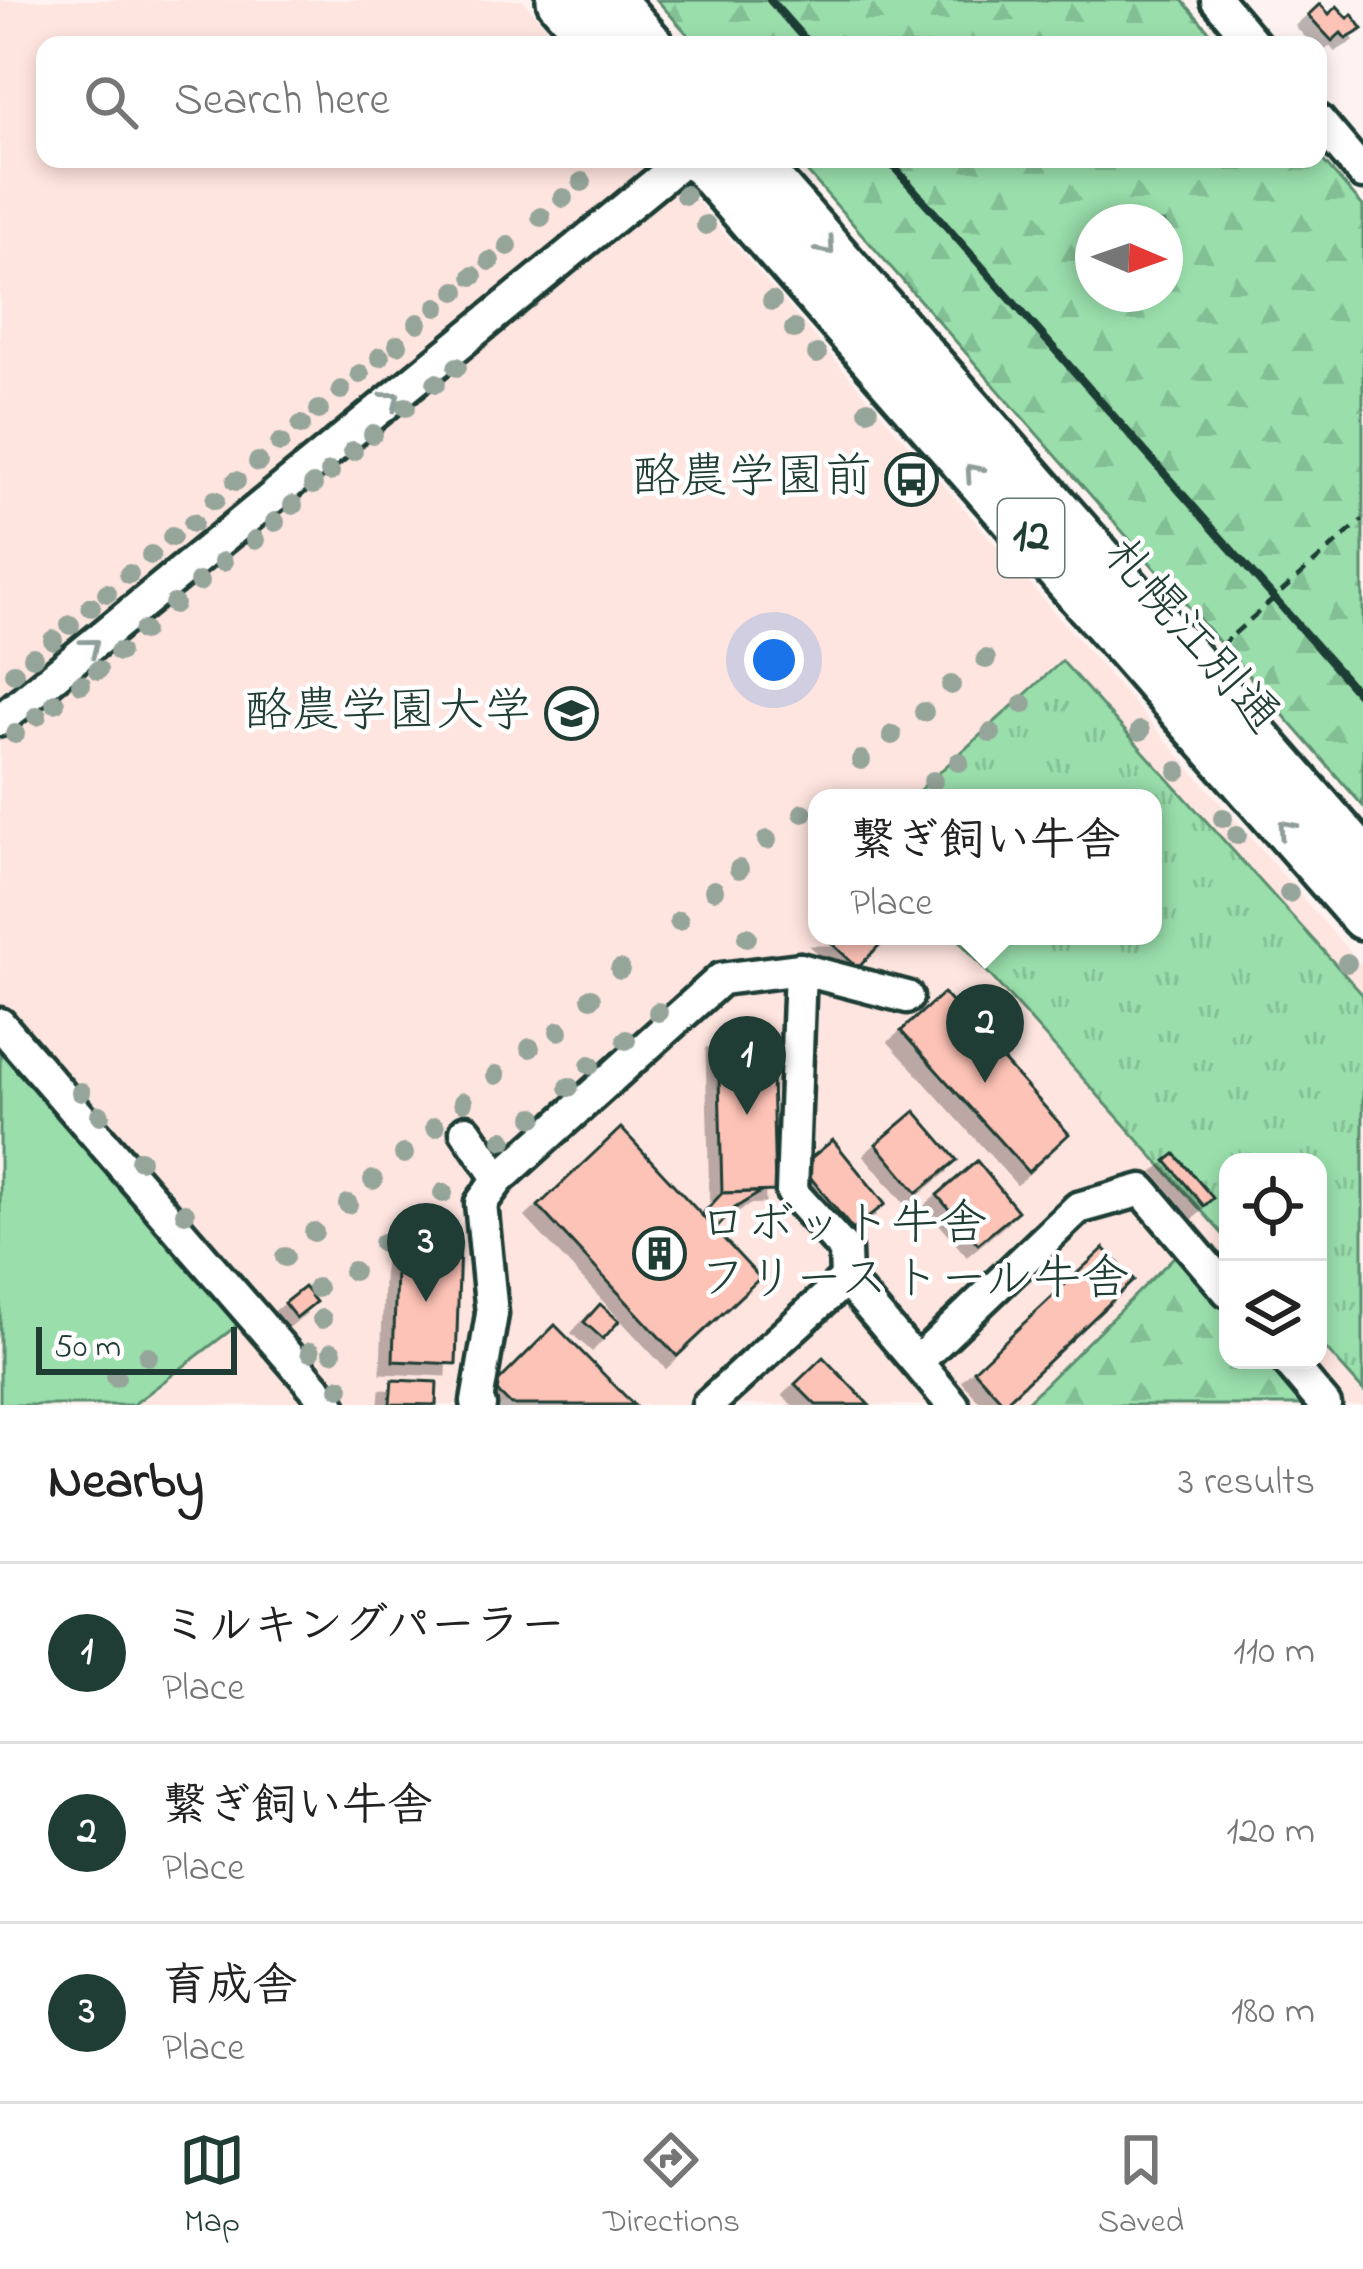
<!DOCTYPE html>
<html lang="en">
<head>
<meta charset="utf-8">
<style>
	:root { --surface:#fff; --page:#f2f2f2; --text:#222; --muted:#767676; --line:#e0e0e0; --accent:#1f3d34 }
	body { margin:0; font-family:"Indie Flower","Klee One",sans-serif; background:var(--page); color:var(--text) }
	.controls { position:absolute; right:36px; bottom:36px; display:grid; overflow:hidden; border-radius:24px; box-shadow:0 6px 18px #0003 }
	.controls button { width:108px; height:108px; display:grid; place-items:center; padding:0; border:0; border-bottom:3px solid var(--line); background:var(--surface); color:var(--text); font:60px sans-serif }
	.compass { position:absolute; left:1075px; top:204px; width:108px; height:108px; border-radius:50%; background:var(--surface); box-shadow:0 6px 18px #0003; rotate:92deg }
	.scale { position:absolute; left:36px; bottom:30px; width:201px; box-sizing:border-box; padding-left:12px; border:6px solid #1f3d34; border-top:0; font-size:33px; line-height:42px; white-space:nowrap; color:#1f3d34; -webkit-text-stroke:9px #fff; paint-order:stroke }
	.you { position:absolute; left:774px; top:660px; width:42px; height:42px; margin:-30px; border:9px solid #fff; border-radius:50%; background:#1a73e8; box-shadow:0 0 0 18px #1a73e833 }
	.badge { display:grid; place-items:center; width:78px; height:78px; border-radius:50%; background:var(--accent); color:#fff; font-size:39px; font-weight:700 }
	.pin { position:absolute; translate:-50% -99px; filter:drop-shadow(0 3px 6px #0008) }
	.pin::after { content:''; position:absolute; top:63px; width:42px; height:36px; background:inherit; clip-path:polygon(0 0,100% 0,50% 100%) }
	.popup { position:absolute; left:808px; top:789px; width:354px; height:156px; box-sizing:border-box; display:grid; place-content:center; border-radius:24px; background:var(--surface); filter:drop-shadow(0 3px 9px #0005); font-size:39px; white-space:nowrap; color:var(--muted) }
	.popup b { font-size:45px; color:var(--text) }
	.popup::after { content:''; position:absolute; left:50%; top:100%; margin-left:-24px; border:24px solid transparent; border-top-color:var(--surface) }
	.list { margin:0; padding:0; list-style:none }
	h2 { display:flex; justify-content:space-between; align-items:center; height:156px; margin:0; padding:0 48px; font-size:51px }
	h2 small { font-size:39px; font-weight:400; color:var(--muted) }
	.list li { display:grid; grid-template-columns:78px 1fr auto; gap:36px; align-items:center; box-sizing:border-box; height:180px; padding:0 48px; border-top:3px solid var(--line) }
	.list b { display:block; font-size:45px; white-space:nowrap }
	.list p { margin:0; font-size:39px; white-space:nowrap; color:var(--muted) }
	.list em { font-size:39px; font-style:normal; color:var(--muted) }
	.icon { flex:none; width:66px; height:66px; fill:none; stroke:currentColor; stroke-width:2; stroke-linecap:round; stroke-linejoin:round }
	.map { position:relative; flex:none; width:1363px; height:1405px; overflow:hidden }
	.search { position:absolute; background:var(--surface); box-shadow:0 6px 18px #0003; left:36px; right:36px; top:36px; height:132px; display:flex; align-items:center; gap:30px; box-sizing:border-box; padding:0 42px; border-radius:24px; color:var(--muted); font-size:45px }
	.sheet { height:696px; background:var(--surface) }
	nav { display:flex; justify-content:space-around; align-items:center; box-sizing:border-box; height:168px; border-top:3px solid var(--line); background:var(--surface); font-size:33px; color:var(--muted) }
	nav a { display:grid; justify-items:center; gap:6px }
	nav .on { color:var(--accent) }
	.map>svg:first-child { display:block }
	.built { fill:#ffe5e0; fill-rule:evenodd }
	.grass { fill:url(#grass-tufts); stroke:#5c8e70; stroke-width:3 }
	.forest { fill:url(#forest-firs); stroke:#5c8e70; stroke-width:3; fill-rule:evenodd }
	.green { fill:#99deab; stroke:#5c8e70; stroke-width:3 }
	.building { fill:#fec3b7; stroke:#1f3d34; stroke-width:3; filter:url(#shadow) }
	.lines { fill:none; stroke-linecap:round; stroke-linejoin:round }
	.minor-casing { stroke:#1f3d34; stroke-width:39 }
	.highway-casing { stroke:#1f3d34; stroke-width:54 }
	.path { stroke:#1f3d34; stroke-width:4.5; stroke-dasharray:12 9; stroke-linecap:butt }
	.minor { stroke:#fff; stroke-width:30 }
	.highway { stroke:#fff; stroke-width:45 }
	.rail { stroke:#1f3d34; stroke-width:8 }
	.path-bridge { stroke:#1f3d34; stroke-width:4.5; stroke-dasharray:12 9; stroke-linecap:butt }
	.tree { fill:#95a59a }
	.oneway { stroke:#8f9e9a }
	.labels { text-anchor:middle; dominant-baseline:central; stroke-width:9; stroke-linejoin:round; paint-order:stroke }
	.shield { fill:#fff; stroke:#627771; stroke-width:3 }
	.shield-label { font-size:45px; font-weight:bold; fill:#1f3d34 }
	.poi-label { font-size:48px; fill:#1f3d34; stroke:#fff; text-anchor:end }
	.street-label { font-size:48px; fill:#1f3d34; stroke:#fff }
</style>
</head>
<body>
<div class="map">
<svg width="1363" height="1405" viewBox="0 0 1363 1405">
	<defs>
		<pattern id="grass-tufts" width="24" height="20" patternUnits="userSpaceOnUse" patternTransform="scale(3)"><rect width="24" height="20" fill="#99deab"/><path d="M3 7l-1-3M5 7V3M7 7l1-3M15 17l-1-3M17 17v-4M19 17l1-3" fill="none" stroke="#83bf94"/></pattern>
		<pattern id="forest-firs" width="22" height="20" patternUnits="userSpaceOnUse" patternTransform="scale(3)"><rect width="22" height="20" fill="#99deab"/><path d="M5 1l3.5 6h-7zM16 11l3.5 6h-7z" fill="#83bf94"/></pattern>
		<filter id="shadow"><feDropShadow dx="-11" dy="11" stdDeviation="0" flood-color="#0004"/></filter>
	</defs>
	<rect width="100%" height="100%" fill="#fff3f1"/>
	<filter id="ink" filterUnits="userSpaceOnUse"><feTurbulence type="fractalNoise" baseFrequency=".00833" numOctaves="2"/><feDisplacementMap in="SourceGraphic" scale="24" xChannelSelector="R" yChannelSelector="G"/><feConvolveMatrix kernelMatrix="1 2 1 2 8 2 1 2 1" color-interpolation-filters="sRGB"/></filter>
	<g filter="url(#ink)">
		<path class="built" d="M0,0H523L562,45H45V159H660L1363,967V1405H0ZM817,798H1153V936H817ZM1228,1162H1318V1360H1228Z"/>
		<polygon class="grass" points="1062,661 1363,995 1363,1390 1318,1340 1318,1162 1228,1162 1228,1240 955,936 1153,936 1153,798 911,798"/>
		<g class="forest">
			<polygon points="657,0 1182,0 1221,45 697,45"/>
			<path d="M1318,155L1363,206V806L796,159H1318ZM1165,222V294H1093V222Z"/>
			<polygon points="1178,1253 1228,1310 1228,1360 1272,1360 1311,1405 1024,1405"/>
		</g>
		<polygon class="green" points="0,1024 252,1314 133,1405 0,1405"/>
		<g class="building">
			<polygon points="1320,4 1329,14 1337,6 1348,18 1352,14 1363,29 1346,39 1341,33 1332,41 1308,15"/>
			<polygon points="824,936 888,936 858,968"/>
			<polygon points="943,993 1069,1134 1028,1172 901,1031"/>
			<polygon points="771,1037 775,1191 722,1193 718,1038"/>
			<polygon points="915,1111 957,1160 917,1193 876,1144"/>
			<polygon points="621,1128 760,1278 677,1356 538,1206"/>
			<polygon points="833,1140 885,1204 853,1230 801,1166"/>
			<polygon points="1175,1154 1213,1198 1204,1206 1166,1161"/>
			<polygon points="977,1161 1018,1211 978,1244 937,1195"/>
			<polygon points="761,1192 735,1208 715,1230 702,1215 722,1193"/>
			<polygon points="397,1241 460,1243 456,1364 393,1361"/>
			<polygon points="1104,1248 1134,1280 1004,1403 974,1370"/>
			<polygon points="304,1287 316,1302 296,1318 284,1303"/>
			<polygon points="600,1304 619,1321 603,1339 584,1322"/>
			<polygon points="555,1325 634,1405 511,1405 493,1387"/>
			<polygon points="823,1357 869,1405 816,1405 795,1384"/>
			<polygon points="392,1380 437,1382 436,1405 390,1404"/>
		</g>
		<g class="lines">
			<defs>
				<g id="minor">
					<polyline points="1217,0 1255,45"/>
					<polyline points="1318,120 1363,173"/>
					<polyline points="0,720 685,159"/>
					<polyline points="800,969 907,997"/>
					<polyline points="0,1024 330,1405"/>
					<polyline points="466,1131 499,1179"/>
					<polyline points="1287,1360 1325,1405"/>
					<polyline points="917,1362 1078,1208 1142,1190 1228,1291"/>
					<polyline points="480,1405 477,1402 492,1314 481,1203 499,1179 721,979 800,969 792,1192 845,1250 846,1279"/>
					<polyline points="708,1405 846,1279 953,1405"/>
				</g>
				<g id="highway">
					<polyline points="560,0 600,45"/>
					<polyline points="611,0 650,45"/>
					<polyline points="699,159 1363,916"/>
					<polyline points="750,159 1363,860"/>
				</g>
			</defs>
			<use href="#minor" class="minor-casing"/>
			<use href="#highway" class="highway-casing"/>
			<g class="path">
				<polyline points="1318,81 1330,95"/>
				<polyline points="1361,521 1363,520"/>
				<polyline points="1220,646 1234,634"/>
			</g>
			<use href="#minor" class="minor"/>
			<use href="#highway" class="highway"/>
			<g class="rail">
				<polyline points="770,0 810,45"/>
				<polyline points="887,159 1363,699"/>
			</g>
			<polyline class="path-bridge" points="1234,634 1361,521"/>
		</g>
		<g class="tree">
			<circle cx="582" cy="182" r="10"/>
			<circle cx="685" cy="195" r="10"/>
			<circle cx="563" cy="198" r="10"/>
			<circle cx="541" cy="217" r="10"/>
			<circle cx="706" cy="225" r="10"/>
			<circle cx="508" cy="246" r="10"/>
			<circle cx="490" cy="261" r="10"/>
			<circle cx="473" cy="276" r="10"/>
			<circle cx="456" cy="291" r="10"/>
			<circle cx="772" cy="301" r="10"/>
			<circle cx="437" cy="307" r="10"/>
			<circle cx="418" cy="323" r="10"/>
			<circle cx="794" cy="329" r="10"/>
			<circle cx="398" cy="345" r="10"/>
			<circle cx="817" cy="354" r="10"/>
			<circle cx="380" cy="357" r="10"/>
			<circle cx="457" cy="367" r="10"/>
			<circle cx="360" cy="374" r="10"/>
			<circle cx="436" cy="383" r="10"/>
			<circle cx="341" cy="390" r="10"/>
			<circle cx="406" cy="407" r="10"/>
			<circle cx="319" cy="410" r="10"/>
			<circle cx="868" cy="410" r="10"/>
			<circle cx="301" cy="425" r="10"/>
			<circle cx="373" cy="434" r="10"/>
			<circle cx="280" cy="443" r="10"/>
			<circle cx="353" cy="451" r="10"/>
			<circle cx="258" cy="462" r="10"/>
			<circle cx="330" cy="472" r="10"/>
			<circle cx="921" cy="473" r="10"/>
			<circle cx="236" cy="481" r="10"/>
			<circle cx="313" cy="485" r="10"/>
			<circle cx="215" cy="500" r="10"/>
			<circle cx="293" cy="505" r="10"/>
			<circle cx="275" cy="522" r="10"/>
			<circle cx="193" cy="523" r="10"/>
			<circle cx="172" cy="537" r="10"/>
			<circle cx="255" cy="540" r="10"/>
			<circle cx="151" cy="555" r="10"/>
			<circle cx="223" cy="562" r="10"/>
			<circle cx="129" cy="574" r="10"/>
			<circle cx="199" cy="582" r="10"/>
			<circle cx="107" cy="593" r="10"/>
			<circle cx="174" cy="604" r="10"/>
			<circle cx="91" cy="607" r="10"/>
			<circle cx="70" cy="625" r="10"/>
			<circle cx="143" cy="631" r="10"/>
			<circle cx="53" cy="640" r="10"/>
			<circle cx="119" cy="652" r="10"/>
			<circle cx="33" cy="657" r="10"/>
			<circle cx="986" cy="659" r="10"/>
			<circle cx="98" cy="670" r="10"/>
			<circle cx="14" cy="673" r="10"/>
			<circle cx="81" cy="684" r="10"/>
			<circle cx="951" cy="685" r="10"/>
			<circle cx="55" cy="703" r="10"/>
			<circle cx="1023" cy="704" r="10"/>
			<circle cx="924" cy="712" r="10"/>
			<circle cx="37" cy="716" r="10"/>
			<circle cx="1140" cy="731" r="10"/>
			<circle cx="991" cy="733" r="10"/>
			<circle cx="15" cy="734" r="10"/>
			<circle cx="892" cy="735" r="10"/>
			<circle cx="861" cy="760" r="10"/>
			<circle cx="959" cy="762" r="10"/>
			<circle cx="1178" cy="771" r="10"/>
			<circle cx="933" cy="781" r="10"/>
			<circle cx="803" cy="813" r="10"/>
			<circle cx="1223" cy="818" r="10"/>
			<circle cx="1237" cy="835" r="10"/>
			<circle cx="767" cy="840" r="10"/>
			<circle cx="739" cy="869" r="10"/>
			<circle cx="714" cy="890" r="10"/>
			<circle cx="1289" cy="893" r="10"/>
			<circle cx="679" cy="921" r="10"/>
			<circle cx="747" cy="937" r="10"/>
			<circle cx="1347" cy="963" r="10"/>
			<circle cx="620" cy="969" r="10"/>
			<circle cx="591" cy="998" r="10"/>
			<circle cx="658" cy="1012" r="10"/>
			<circle cx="559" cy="1031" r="10"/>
			<circle cx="626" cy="1040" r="10"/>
			<circle cx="530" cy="1048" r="10"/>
			<circle cx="590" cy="1065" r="10"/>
			<circle cx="496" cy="1075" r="10"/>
			<circle cx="569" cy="1087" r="10"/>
			<circle cx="81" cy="1092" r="10"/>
			<circle cx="463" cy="1102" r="10"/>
			<circle cx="100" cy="1115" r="10"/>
			<circle cx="534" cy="1117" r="10"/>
			<circle cx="435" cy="1127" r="10"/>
			<circle cx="503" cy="1140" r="10"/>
			<circle cx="404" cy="1154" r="10"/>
			<circle cx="140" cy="1160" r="10"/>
			<circle cx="373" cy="1180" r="10"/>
			<circle cx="443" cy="1193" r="10"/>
			<circle cx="348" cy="1204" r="10"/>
			<circle cx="185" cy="1213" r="10"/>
			<circle cx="414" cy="1219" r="10"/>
			<circle cx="314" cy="1232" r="10"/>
			<circle cx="383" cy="1243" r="10"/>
			<circle cx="285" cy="1257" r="10"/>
			<circle cx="353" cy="1271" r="10"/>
			<circle cx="317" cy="1288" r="10"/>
			<circle cx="322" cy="1319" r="10"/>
			<circle cx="310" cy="1352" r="10"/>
			<circle cx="332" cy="1352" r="10"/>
			<circle cx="148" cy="1356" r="10"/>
			<circle cx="116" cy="1377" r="10"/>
			<circle cx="340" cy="1388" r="10"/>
		</g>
		<defs><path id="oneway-chevron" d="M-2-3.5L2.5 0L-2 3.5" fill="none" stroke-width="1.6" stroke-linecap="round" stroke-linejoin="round" transform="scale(3)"/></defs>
		<g class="oneway">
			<use href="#oneway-chevron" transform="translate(827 247) rotate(49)"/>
			<use href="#oneway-chevron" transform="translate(392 399) rotate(-39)"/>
			<use href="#oneway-chevron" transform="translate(973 472) rotate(-131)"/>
			<use href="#oneway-chevron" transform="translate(91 646) rotate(-39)"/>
			<use href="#oneway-chevron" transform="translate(1286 828) rotate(-131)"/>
		</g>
	</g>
	<defs>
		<symbol id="bus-ring" viewBox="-11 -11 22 22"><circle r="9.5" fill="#fff" stroke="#1f3d34" stroke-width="1.5"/><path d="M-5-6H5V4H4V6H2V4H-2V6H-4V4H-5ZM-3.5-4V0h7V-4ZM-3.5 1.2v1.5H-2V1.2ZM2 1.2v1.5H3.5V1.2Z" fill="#1f3d34"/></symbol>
		<symbol id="university-ring" viewBox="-11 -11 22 22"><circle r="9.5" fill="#fff" stroke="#1f3d34" stroke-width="1.5"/><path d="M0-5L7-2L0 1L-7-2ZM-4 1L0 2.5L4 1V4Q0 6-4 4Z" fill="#1f3d34"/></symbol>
		<symbol id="building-ring" viewBox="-11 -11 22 22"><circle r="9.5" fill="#fff" stroke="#1f3d34" stroke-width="1.5"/><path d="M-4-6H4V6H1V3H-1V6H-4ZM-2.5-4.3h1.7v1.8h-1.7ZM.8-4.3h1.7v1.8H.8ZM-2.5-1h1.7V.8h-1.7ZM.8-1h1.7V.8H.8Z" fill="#1f3d34"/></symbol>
	</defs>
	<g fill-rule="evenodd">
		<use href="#bus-ring" x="882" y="450" width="59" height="59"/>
		<use href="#university-ring" x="542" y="684" width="59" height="59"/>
		<use href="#building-ring" x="630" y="1224" width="59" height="59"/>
	</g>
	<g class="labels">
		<rect class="shield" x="998" y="499" width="66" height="78" rx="9"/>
		<g class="shield-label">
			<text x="1031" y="538">12</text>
		</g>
		<g class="poi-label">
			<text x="872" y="479">酪農学園前</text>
			<text x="532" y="713">酪農学園大学</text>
			<text x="699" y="1226" text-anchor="start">ロボット牛舎<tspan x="699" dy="55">フリーストール牛舎</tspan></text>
		</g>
		<g class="street-label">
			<text transform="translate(1190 637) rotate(49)">札幌江別通</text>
		</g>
	</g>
</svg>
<div class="controls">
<button><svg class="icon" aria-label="locate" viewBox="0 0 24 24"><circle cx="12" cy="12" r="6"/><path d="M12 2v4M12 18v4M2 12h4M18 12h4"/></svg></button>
<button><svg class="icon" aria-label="layers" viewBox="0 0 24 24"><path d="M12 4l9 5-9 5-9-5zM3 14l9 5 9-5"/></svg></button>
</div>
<svg class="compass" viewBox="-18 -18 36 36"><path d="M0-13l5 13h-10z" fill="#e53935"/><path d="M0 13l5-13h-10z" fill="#767676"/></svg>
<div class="scale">50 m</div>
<div class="you"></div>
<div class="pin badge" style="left:747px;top:1115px">1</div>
<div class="pin badge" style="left:985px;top:1083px">2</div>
<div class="popup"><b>繋ぎ飼い牛舎</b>Place</div>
<div class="pin badge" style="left:426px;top:1302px">3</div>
<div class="search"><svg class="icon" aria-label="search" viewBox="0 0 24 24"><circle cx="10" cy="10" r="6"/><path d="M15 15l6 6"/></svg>Search here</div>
</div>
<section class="sheet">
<h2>Nearby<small>3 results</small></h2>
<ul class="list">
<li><span class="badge">1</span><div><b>ミルキングパーラー</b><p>Place</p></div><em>110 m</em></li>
<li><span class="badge">2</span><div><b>繋ぎ飼い牛舎</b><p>Place</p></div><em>120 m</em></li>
<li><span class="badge">3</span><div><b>育成舎</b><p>Place</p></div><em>180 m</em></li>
</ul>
</section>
<nav>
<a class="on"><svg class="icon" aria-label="map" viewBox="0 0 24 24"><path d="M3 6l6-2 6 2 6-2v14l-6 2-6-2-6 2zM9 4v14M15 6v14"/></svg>Map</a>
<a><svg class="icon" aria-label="directions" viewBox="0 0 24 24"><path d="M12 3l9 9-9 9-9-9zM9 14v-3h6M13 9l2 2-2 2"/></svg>Directions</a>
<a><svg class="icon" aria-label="saved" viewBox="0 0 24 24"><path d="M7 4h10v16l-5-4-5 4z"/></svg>Saved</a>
</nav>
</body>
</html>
